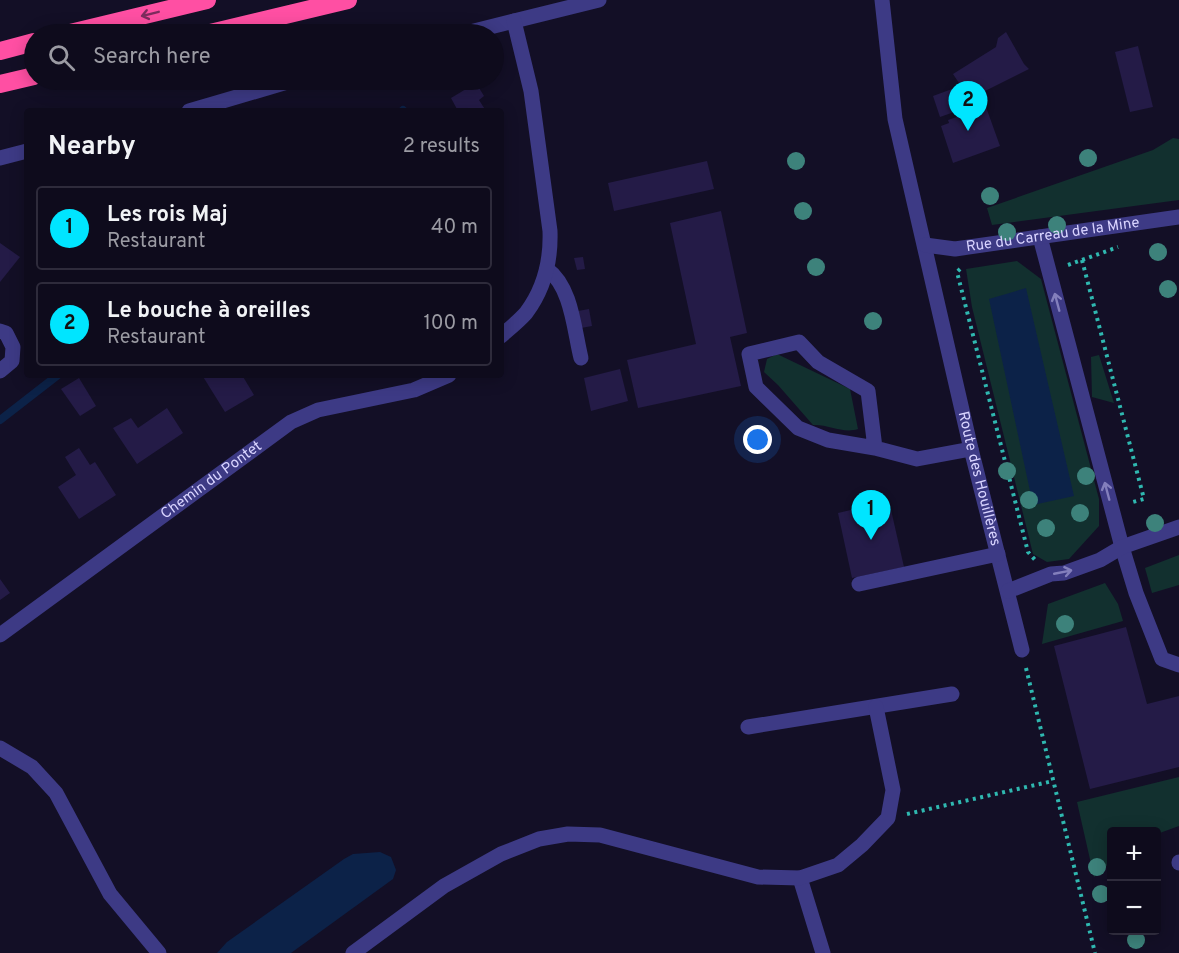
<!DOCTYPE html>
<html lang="en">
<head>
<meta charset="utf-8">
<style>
	:root { --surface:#0e0b1c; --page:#171425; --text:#f1f3f6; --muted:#9b9ba3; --line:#2e2b3b; --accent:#00e5ff }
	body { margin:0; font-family:Overpass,sans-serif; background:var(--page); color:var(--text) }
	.controls { position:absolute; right:18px; bottom:18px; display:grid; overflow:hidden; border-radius:6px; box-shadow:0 3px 15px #0003 }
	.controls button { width:54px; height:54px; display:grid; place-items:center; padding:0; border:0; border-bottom:2px solid var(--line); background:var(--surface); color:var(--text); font:30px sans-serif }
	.you { position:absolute; left:758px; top:440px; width:21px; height:21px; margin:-15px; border:4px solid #fff; border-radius:50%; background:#1a73e8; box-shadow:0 0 0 9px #1a73e833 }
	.badge { display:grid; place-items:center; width:39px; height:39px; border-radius:50%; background:var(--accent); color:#111; font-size:20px; font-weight:700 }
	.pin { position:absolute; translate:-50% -50px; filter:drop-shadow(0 2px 3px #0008) }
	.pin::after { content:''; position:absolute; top:32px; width:21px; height:18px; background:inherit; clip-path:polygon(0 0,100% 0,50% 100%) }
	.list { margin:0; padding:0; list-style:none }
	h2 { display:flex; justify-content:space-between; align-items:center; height:78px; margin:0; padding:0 24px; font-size:26px }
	h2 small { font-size:20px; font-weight:400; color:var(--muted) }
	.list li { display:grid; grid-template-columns:39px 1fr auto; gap:18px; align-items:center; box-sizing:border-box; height:84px; margin:0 12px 12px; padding:0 12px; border:2px solid var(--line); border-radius:6px }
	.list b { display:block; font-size:22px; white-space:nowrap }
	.list p { margin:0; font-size:20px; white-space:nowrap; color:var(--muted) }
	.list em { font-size:20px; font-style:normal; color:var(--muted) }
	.icon { flex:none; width:33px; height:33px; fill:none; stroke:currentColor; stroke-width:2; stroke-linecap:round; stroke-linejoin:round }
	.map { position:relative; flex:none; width:1179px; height:953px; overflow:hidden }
	.search { position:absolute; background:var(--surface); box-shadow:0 3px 15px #0003; left:24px; top:24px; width:480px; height:66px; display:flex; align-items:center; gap:15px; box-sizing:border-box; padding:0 21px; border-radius:33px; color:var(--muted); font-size:22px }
	.panel { position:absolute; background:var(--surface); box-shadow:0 3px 15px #0003; left:24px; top:108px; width:480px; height:270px; border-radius:6px }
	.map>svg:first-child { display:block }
	.green { fill:#12302f }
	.water { fill:#0c2248 }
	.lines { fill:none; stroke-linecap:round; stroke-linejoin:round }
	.stream { stroke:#0c2248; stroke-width:8 }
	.building { fill:#241b47 }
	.path { stroke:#2fb8b0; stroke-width:4; stroke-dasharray:3 4.5; stroke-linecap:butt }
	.minor { stroke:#3d3a85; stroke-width:15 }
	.highway { stroke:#ff4fa3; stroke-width:18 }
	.tree { fill:#3d827b }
	.oneway { stroke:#7d2c5e }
	.oneway2 { stroke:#837fbc }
	.labels { text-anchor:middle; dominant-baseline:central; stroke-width:6; stroke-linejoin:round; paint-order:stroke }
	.street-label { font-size:15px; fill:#d9d4ff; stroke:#130f26 }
</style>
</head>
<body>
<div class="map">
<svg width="1179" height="953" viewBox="0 0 1179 953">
	<rect width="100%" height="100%" fill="#130f26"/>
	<g class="green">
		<polygon points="1173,138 1179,139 1179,200 992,225 987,208 1153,150"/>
		<polygon points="1017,261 1041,279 1099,499 1099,526 1069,559 1047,562 1033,554 972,307 966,269"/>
		<path d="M777,354L850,389L858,429C843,434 828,424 813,425L778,385L764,372L767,359Z"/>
		<polygon points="1099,355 1114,403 1092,397 1091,357"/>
		<polygon points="1179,555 1179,585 1152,593 1145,568"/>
		<polygon points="1105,583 1118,604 1123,621 1042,644 1048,604"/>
		<polygon points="1179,777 1179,826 1157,834 1156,832 1112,832 1111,862 1094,877 1077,802"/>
	</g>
	<g class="water">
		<polygon points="1026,288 1074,496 1033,505 989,299"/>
		<polygon points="380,852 391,857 396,870 393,879 291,953 217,953 227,942 344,859 353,854"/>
	</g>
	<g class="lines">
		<g class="stream">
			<polyline points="402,111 403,110"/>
			<polyline points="0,420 58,375"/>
		</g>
	</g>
	<g class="building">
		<polygon points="1006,32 1024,64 1029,69 973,97 965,92 953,74 996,47 998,38"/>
		<polygon points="1138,46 1153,107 1130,112 1115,52"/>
		<polygon points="476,83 484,96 479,100 486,111 458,111 451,98"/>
		<polygon points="952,89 960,110 940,117 933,96"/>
		<polygon points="986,107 1000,146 953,163 941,126 949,123 948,120"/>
		<polygon points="707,161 714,189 614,211 608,183"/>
		<polygon points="721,211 747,333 730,337 741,386 638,408 627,360 696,344 670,223"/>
		<polygon points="0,243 20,257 0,282"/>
		<polygon points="583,257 585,269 577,270 574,258"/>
		<polygon points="589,309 592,326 581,328 578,311"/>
		<polygon points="620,369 628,401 591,411 584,378"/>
		<polygon points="202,375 242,375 254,395 225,412"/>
		<polygon points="79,378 96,406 80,416 61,389"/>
		<polygon points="167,408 183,433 137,464 113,428 131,418 138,428"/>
		<polygon points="79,448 90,465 95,462 116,495 79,519 58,487 76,475 65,457"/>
		<polygon points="889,501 904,567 852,578 838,513"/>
		<polygon points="0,579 10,593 0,600"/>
		<polygon points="1126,627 1147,704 1179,696 1179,767 1090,789 1054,646"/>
	</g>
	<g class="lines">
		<g class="path">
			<polyline points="1082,260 1144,499 1129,503"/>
			<polyline points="1068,265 1118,247"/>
			<polyline points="960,269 957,272 1028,552 1036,561"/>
			<polyline points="1026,668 1095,953"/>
			<polyline points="907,814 1053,781"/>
		</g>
		<g class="minor">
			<path id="s1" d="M882,0L895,119L971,449L1022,650"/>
			<polyline points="462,34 599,0"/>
			<polyline points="189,111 294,80"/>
			<polyline points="0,158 27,151"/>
			<polyline points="1040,237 1122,547 1136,593 1162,659 1179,665"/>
			<path id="s2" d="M925,245L955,249L1179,217"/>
			<path d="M547,269C572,287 574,330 581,358"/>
			<polyline points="0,331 6,333 13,347 12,361 0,371"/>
			<path d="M501,336C509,329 519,321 526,313C544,289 551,260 550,231L531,91L514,21"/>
			<polyline points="875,448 868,391 818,362 799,342 749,354 756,387 798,428 828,440 875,448 917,459 971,449"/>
			<polyline points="859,584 998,554"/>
			<polyline points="1008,591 1051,574 1064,573 1100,560 1122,547 1179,527"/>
			<path id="s3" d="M0,635L291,422L318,410L414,390L449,375"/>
			<polyline points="748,727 952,694"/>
			<polyline points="0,748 32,767 56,793 110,894 159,953"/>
			<polyline points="1179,862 1179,863"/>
			<polyline points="800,878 823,953"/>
			<polyline points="353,953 444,886 501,854 539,839 568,834 600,835 758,877 800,878 838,865 862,845 888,818 893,790 876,707"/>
		</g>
		<g class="highway">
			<polyline points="66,34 207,0"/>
			<polyline points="206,34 348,0"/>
			<polyline points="0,51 34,42"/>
			<polyline points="0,84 34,76"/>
		</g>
	</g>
	<g class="tree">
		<circle cx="1088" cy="158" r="9"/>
		<circle cx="796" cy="161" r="9"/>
		<circle cx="990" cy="196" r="9"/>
		<circle cx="803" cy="211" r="9"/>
		<circle cx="1057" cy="225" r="9"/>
		<circle cx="1007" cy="232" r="9"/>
		<circle cx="1158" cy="252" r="9"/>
		<circle cx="816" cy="267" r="9"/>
		<circle cx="1168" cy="289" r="9"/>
		<circle cx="873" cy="321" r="9"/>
		<circle cx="1007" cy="471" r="9"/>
		<circle cx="1086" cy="476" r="9"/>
		<circle cx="1029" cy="500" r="9"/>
		<circle cx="1080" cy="513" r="9"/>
		<circle cx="1155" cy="523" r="9"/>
		<circle cx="1046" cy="528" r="9"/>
		<circle cx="1065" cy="624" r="9"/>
		<circle cx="1097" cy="867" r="9"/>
		<circle cx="1101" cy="894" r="9"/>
		<circle cx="1136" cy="940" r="9"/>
	</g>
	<defs><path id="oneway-shaft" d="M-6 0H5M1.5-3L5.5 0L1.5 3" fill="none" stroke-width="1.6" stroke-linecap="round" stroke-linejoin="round" transform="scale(1.5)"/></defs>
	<use class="oneway" href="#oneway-shaft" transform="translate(150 14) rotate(166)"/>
	<g class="oneway2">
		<use href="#oneway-shaft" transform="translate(1057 302) rotate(-105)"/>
		<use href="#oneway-shaft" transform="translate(1107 491) rotate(-105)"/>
		<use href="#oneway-shaft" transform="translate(1063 572) rotate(-11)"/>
	</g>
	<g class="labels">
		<g class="street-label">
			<text stroke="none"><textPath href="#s2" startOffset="129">Rue du Carreau de la Mine</textPath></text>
			<text stroke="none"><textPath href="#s1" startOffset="489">Route des Houillères</textPath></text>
			<text stroke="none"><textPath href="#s3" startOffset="262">Chemin du Pontet</textPath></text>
		</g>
	</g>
</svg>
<div class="controls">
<button>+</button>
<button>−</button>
</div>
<div class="you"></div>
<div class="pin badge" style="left:871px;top:540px">1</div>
<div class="pin badge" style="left:968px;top:131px">2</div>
<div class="search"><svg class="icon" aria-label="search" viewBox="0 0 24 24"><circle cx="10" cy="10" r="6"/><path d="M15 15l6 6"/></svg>Search here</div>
<section class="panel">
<h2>Nearby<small>2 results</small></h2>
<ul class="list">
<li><span class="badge">1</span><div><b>Les rois Maj</b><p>Restaurant</p></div><em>40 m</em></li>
<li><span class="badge">2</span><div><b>Le bouche à oreilles</b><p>Restaurant</p></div><em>100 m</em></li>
</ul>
</section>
</div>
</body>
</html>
